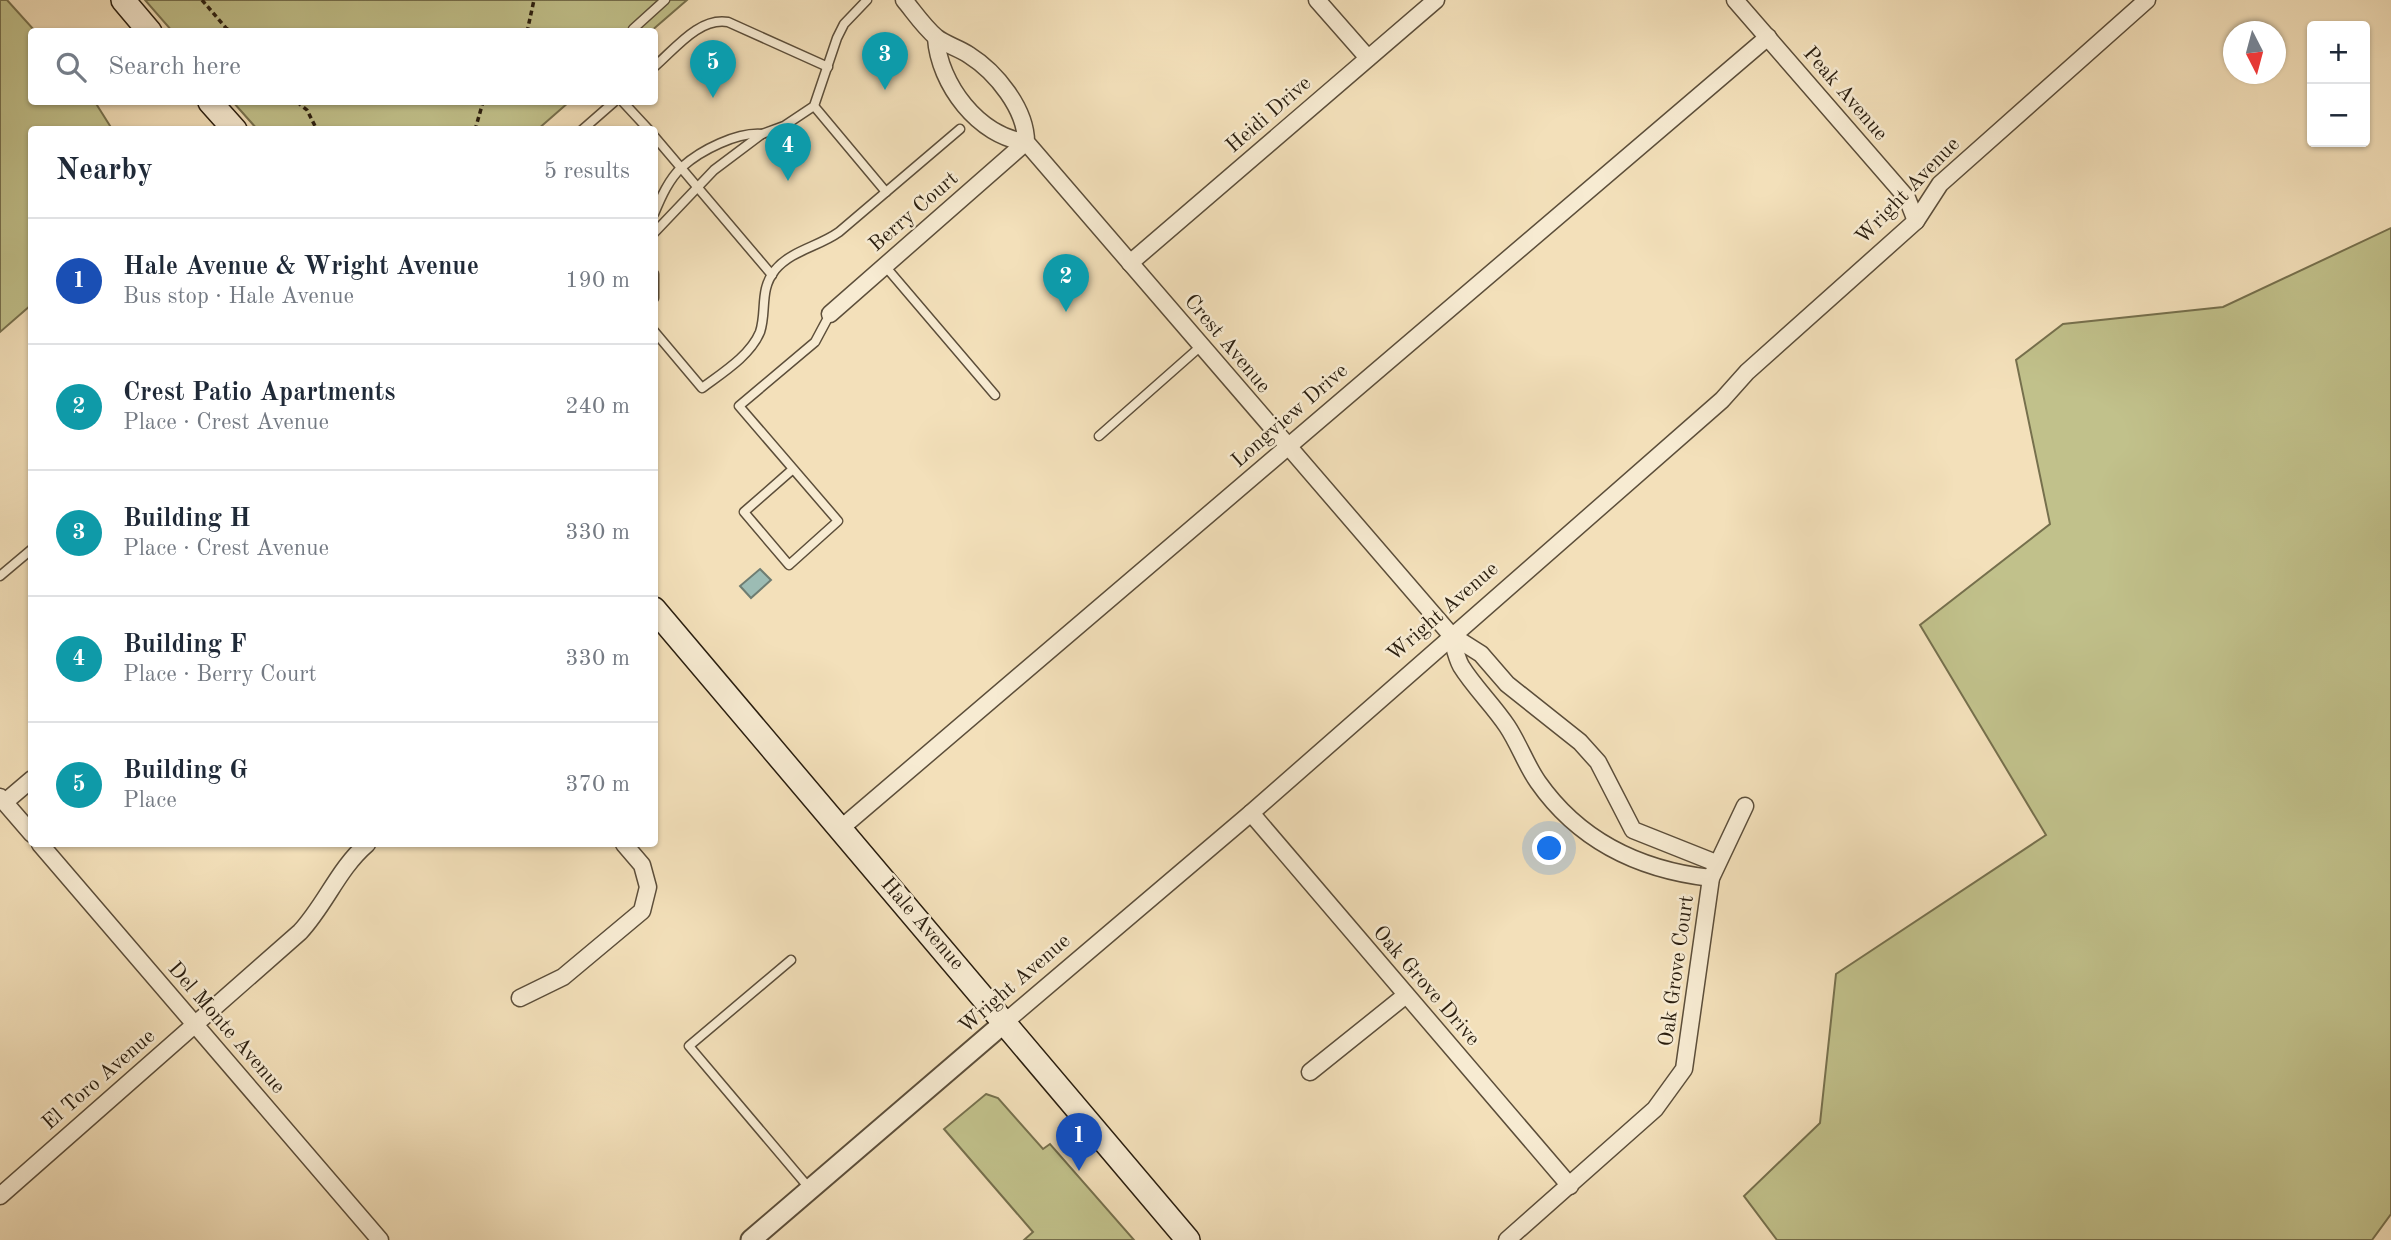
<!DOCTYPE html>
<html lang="en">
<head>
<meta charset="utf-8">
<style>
	:root { --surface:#fff; --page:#f6f6f7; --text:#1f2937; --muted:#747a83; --line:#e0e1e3; --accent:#b45309 }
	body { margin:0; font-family:"Old Standard TT",serif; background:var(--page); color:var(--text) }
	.controls { position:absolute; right:21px; top:21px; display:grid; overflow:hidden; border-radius:7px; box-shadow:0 2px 5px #0004 }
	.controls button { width:63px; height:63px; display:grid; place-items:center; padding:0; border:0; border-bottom:2px solid var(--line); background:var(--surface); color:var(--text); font:35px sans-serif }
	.compass { position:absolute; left:2223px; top:21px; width:63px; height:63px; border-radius:50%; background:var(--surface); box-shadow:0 2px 5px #0004; rotate:174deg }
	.you { position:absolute; left:1550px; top:849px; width:24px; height:24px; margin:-18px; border:5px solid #fff; border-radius:50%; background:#1a73e8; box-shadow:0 0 0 10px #1a73e833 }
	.badge { display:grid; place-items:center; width:46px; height:46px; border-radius:50%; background:var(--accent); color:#fff; font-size:23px; font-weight:700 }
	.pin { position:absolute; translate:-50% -58px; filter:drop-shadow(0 2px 4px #0008) }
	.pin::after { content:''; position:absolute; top:37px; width:24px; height:21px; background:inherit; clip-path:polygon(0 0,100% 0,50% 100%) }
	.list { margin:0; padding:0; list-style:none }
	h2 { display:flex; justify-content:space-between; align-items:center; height:91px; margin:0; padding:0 28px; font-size:30px }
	h2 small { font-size:23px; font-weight:400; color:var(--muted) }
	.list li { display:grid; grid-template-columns:46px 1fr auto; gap:21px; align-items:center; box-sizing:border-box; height:126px; padding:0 28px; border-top:2px solid var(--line) }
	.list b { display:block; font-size:26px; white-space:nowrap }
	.list p { margin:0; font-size:23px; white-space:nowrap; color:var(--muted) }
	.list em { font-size:23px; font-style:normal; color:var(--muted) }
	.icon { flex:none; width:38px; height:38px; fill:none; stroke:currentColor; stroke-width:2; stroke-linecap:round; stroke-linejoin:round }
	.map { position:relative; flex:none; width:2391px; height:1240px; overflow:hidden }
	.search { position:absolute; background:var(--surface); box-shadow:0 2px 5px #0004; left:28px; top:28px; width:630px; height:77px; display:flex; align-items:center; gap:18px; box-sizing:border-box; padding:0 24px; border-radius:7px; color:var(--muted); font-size:26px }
	.panel { position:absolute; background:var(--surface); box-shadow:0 2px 5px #0004; left:28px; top:126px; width:630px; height:721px; border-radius:7px }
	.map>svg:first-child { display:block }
	.green { fill:#c1c18b; stroke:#76704d; stroke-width:2 }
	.water { fill:#9cbcb4; stroke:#6e7d72; stroke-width:2 }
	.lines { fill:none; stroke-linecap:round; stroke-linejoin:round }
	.service-casing { stroke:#5c4e3a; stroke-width:11 }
	.minor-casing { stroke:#5c4e3a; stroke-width:19 }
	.tertiary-casing { stroke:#5c4e3a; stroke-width:23 }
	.secondary-casing { stroke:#2a1e0f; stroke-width:26 }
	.path { stroke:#2a1e0f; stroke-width:3.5; stroke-dasharray:5 3.5; stroke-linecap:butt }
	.service { stroke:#f7ebd2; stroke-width:8 }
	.minor { stroke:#f7ebd2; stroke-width:16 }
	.tertiary { stroke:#f7ebd2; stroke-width:19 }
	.secondary { stroke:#f7ebd2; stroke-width:23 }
	.labels { text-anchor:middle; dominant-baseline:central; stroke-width:5; stroke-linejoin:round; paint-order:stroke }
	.street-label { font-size:21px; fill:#2a1e0f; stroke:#f7ebd2 }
</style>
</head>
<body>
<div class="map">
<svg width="2391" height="1240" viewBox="0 0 2391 1240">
	<rect width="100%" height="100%" fill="#f3e0ba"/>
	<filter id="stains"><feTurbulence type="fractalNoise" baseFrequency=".00286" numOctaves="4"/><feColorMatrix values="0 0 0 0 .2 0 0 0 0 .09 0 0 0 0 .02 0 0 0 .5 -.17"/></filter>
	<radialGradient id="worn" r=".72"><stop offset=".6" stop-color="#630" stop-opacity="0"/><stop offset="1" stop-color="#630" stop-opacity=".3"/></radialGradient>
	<g class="green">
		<polygon points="0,0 7,0 35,31 32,32 32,102 95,102 112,129 32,130 31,305 0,332"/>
		<polygon points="145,0 687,0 650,32 172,31"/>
		<polygon points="233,102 569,102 537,130 257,129"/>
		<polygon points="2391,228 2391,1214 2372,1240 1777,1240 1744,1196 1820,1123 1836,974 2046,835 1920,625 2050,524 2016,360 2063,324 2223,307"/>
		<polygon points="986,1094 998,1098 1043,1149 1050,1144 1134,1240 1024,1240 1033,1232 944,1129"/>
	</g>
	<polygon class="water" points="760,569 771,580 751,598 740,586"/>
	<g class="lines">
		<defs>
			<g id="service">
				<polyline points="633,29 665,0"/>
				<path d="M654,67C675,49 699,17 728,22L828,67"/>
				<polyline points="623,102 649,130"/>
				<polyline points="814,106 886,192"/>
				<polyline points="582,130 614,102"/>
				<polyline points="654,136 772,275"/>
				<path d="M654,214C661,197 669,179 682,167C701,150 737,132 762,134"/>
				<polyline points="654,233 714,170 762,134 784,126 814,106 837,38 844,24 867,0"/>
				<polyline points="885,266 995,395"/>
				<polyline points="654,274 654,298"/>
				<path d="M654,331L702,388C722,373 750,356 760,332C767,311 759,290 775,270C792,250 818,247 839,232L960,129"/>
				<polyline points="1099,436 1201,346"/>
				<polyline points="793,469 744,512 789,565 838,521 739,406 815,342 830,314"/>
				<polyline points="0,576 32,549"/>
				<polyline points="791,960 689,1046 810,1189"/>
			</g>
			<g id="minor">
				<path d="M904,0C914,12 924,27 936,37C944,44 959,48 969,55C996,72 1026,109 1026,142L1451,635L1481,654L1507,684L1580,742L1598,762L1633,830L1716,863"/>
				<polyline points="1317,0 1368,58"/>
				<polyline points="1735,0 1907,198 1916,221"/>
				<path d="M936,38C939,84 979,137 1026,142"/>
				<polyline points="1130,263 1436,0"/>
				<polyline points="830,314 1026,142"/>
				<path d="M1451,635C1454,645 1456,657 1461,666C1474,687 1493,705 1507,726C1519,744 1526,765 1538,782C1580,842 1640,870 1711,878"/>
				<polyline points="0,797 32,834"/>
				<polyline points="5,802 32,779"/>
				<polyline points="1251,813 1570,1186"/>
				<polyline points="840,829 1768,37"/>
				<polyline points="40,844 380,1240"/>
				<polyline points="520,998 563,977 642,911 648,887 642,865 624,844"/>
				<polyline points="1005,1022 1251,813 1722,400 1747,372 1916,221 1940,184 2147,0"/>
				<polyline points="1310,1072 1406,995"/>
				<path d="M0,1196L300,932C326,904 338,869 367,844"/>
				<polyline points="1507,1240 1655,1109 1684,1069 1711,878 1745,806"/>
			</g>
			<polyline id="tertiary" points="751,1240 1005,1022"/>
			<g id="secondary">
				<polyline points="123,0 150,32"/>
				<polyline points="210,102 235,130"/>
				<polyline points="654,609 1188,1240"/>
			</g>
		</defs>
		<use href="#service" class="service-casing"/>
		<use href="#minor" class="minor-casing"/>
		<use href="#tertiary" class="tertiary-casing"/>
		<use href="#secondary" class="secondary-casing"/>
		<g class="path">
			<polyline points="202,0 226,28 234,32"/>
			<polyline points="527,32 534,0"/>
			<polyline points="297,102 307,110 317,130"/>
			<polyline points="475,130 483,102"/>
		</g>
		<use href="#service" class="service"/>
		<use href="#minor" class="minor"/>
		<use href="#tertiary" class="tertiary"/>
		<use href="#secondary" class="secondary"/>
	</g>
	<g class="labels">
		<g class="street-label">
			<text transform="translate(1845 94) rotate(49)">Peak Avenue</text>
			<text transform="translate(1269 115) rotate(-41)">Heidi Drive</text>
			<text transform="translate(1908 191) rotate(-46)">Wright Avenue</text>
			<text transform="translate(914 212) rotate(-41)">Berry Court</text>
			<text transform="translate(1227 344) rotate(50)">Crest Avenue</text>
			<text transform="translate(1290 416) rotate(-41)">Longview Drive</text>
			<text transform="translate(1443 612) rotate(-41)">Wright Avenue</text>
			<text transform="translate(922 924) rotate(49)">Hale Avenue</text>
			<text transform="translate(1677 971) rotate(-82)">Oak Grove Court</text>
			<text transform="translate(1015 984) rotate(-41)">Wright Avenue</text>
			<text transform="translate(1426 986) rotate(49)">Oak Grove Drive</text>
			<text transform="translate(226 1028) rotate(49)">Del Monte Avenue</text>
			<text transform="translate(99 1080) rotate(-41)">El Toro Avenue</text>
		</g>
	</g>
	<rect width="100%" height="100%" filter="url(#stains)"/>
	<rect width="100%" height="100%" fill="url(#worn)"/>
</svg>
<div class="controls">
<button>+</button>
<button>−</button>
</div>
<svg class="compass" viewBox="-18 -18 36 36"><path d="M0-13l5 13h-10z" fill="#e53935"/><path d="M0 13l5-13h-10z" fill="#747a83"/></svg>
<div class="you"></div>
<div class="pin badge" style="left:1079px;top:1171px;background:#1a4fb4">1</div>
<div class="pin badge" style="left:1066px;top:312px;background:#0f9aa8">2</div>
<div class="pin badge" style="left:885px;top:90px;background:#0f9aa8">3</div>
<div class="pin badge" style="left:788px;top:181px;background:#0f9aa8">4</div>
<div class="pin badge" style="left:713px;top:98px;background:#0f9aa8">5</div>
<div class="search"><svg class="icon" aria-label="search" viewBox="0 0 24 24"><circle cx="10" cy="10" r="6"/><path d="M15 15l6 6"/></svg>Search here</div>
<section class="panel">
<h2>Nearby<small>5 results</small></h2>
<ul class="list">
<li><span class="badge" style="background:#1a4fb4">1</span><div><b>Hale Avenue &amp; Wright Avenue</b><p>Bus stop · Hale Avenue</p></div><em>190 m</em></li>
<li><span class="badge" style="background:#0f9aa8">2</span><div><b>Crest Patio Apartments</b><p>Place · Crest Avenue</p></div><em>240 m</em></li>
<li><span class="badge" style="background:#0f9aa8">3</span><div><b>Building H</b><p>Place · Crest Avenue</p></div><em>330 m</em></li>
<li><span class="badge" style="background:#0f9aa8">4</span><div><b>Building F</b><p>Place · Berry Court</p></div><em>330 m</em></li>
<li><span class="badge" style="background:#0f9aa8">5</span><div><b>Building G</b><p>Place</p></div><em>370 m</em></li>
</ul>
</section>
</div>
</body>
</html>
